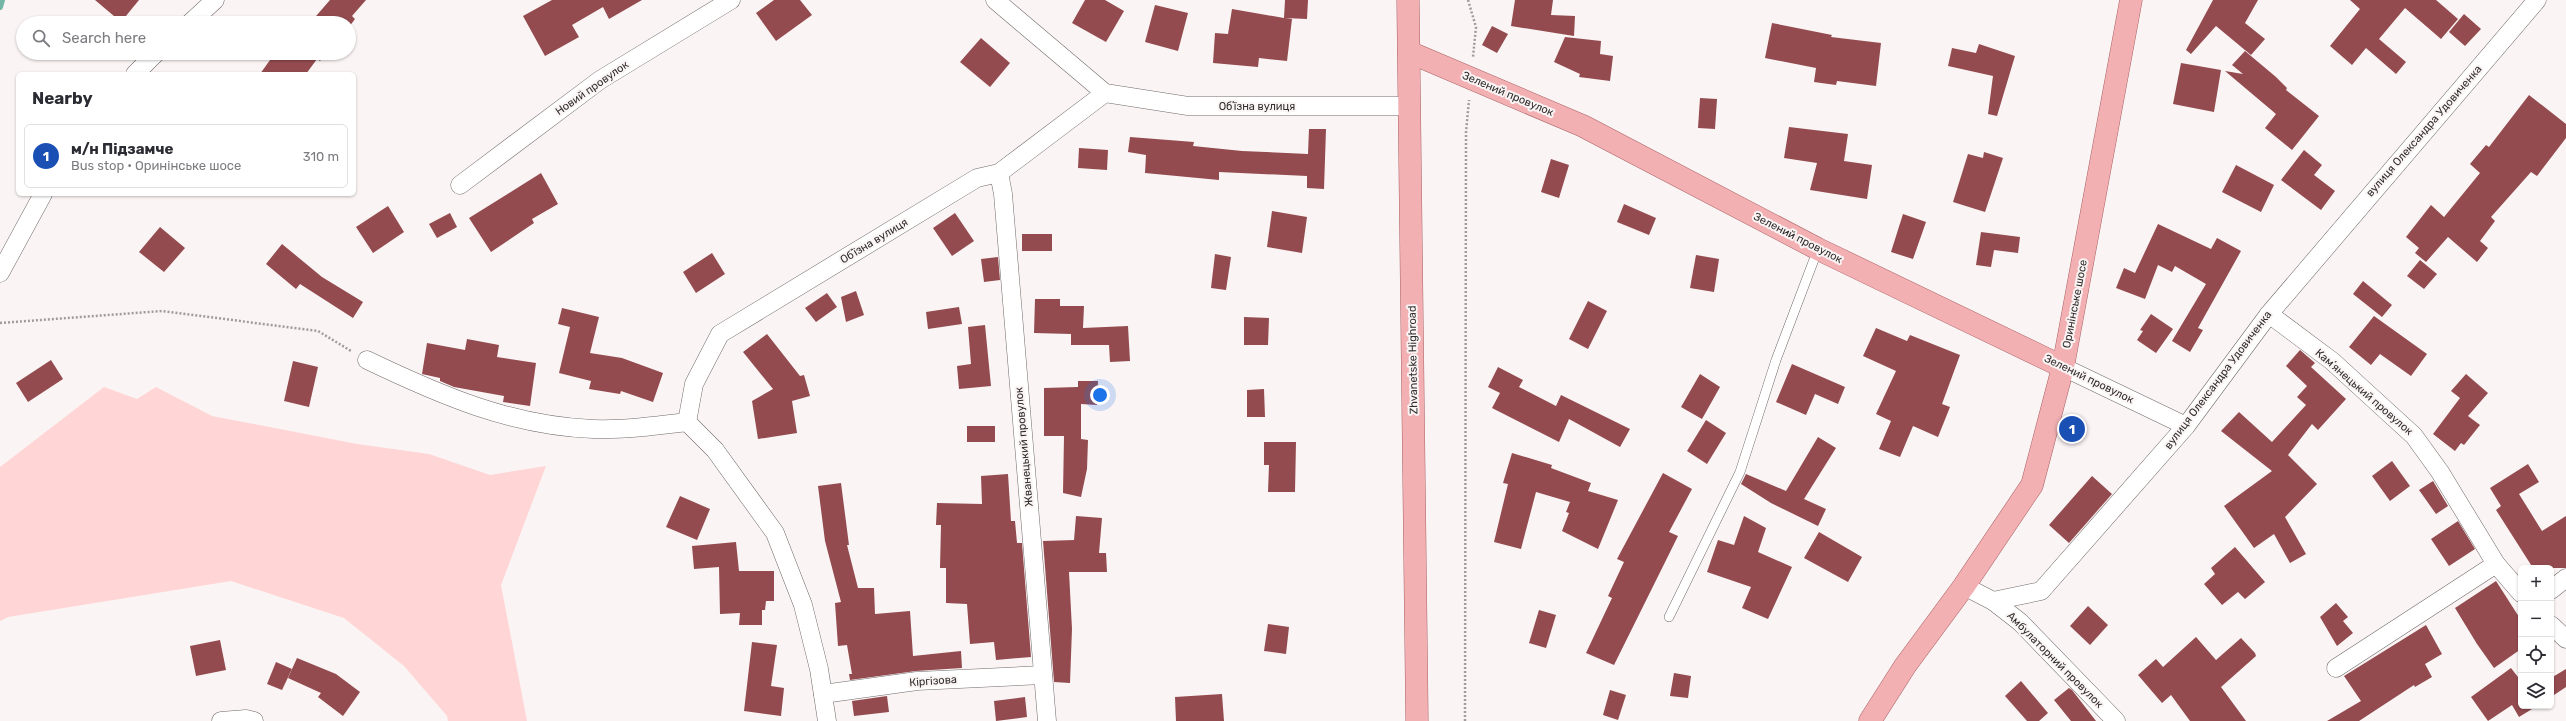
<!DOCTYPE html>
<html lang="en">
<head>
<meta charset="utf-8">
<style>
	:root { --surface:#fff; --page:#f7f7f7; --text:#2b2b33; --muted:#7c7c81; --line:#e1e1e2; --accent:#1c6255 }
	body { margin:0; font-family:Rubik,sans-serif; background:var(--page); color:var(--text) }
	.controls { position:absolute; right:12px; bottom:12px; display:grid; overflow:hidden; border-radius:6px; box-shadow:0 1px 3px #0004 }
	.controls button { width:36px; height:36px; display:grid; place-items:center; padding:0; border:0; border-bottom:1px solid var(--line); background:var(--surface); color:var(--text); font:20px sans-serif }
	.you { position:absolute; left:1100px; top:395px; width:14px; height:14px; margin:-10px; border:3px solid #fff; border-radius:50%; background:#1a73e8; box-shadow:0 0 0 6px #1a73e833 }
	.badge { display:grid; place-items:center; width:26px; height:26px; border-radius:50%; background:var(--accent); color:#fff; font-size:13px; font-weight:700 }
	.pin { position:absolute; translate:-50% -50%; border:2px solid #fff; box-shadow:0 1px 4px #0006 }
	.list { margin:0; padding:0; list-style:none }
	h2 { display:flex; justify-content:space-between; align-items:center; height:52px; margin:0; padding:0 16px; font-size:17px }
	h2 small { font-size:13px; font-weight:400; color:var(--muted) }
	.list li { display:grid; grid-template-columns:26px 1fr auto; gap:12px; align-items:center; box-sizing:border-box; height:64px; margin:0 8px 8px; padding:0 8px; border:1px solid var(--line); border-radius:6px }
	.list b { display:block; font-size:15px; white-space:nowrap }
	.list p { margin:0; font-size:13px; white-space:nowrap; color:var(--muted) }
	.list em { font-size:13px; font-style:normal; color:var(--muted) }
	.icon { flex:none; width:22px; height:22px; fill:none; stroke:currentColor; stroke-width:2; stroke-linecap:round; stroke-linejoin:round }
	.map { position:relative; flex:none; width:2566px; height:721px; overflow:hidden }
	.search { position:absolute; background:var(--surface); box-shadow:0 1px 3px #0004; left:16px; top:16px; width:340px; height:44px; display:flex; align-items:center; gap:10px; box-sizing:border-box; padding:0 14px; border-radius:22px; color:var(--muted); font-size:15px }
	.panel { position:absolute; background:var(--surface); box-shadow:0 1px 3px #0004; left:16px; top:72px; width:340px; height:124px; border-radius:6px }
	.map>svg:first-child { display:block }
	.green { fill:#ffd5d5 }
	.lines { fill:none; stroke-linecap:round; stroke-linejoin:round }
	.stream { stroke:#73b5a6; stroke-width:6 }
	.building { fill:#934b4f }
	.lane-casing { stroke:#706a6a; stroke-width:10 }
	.street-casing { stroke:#706a6a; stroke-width:19 }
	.primary-casing { stroke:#a96164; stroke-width:23 }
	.path { stroke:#a19b9b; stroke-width:2.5; stroke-dasharray:2 2; stroke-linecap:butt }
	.lane { stroke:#fff; stroke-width:9 }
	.street { stroke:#fff; stroke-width:18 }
	.primary { stroke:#f2b0b3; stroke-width:22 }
	.labels { text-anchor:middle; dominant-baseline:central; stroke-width:4; stroke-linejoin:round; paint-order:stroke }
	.street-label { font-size:11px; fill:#312e2e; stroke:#fbf4f4 }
</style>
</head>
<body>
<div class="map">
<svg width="2566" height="721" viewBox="0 0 2566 721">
	<rect width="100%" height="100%" fill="#fbf4f4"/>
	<polygon class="green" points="104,387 137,399 156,387 212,416 357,444 429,454 490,475 546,466 501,585 527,721 448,721 447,716 404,666 344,618 231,581 8,617 0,621 0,467"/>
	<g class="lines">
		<polyline class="stream" points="0,7 2,0"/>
	</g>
	<g class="building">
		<polygon points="95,0 139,0 121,22"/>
		<polygon points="330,0 366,0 352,16 355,19 349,27 349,23 310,23"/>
		<polygon points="552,0 642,0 609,19 603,7 572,25 579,37 545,56 523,16"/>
		<polygon points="774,0 800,0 812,15 776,41 756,13"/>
		<polygon points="1085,0 1105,0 1124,11 1106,42 1072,23"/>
		<polygon points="1285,0 1308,0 1307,19 1285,18 1292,19 1287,61 1259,58 1258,67 1213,63 1215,33 1228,34 1232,9 1284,18"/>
		<polygon points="1515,0 1553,0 1551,15 1575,16 1574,36 1511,26"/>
		<polygon points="2213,0 2258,0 2245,23 2265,39 2251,55 2216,26 2191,54 2186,50"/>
		<polygon points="2350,0 2436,0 2458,19 2441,39 2405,8 2379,39 2406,62 2396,74 2366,48 2352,65 2330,46 2360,9"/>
		<polygon points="1155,5 1188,13 1178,51 1145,42"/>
		<polygon points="2464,14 2481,29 2465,46 2449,32"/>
		<polygon points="1772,23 1832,35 1831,37 1881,43 1876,86 1837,81 1836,85 1814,82 1816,68 1765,58"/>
		<polygon points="1492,26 1508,34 1497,53 1482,45"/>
		<polygon points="1565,37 1601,41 1600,54 1613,56 1610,81 1579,77 1580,74 1554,62"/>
		<polygon points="981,38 1010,63 990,87 960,62"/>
		<polygon points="1979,44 2015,56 1997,116 1988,114 1993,76 1948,66 1952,48 1976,53"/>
		<polygon points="2245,51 2276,77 2287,88 2286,90 2319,116 2292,150 2265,128 2276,114 2225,71 2243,74 2232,65"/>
		<polygon points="275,53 327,53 320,61 317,59 306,74 260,74"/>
		<polygon points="2181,63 2221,70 2214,112 2173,104"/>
		<polygon points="2529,95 2566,124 2566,138 2537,176 2531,172 2491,217 2495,221 2480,241 2488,248 2477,262 2448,237 2426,262 2415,253 2419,248 2406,237 2431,205 2444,217 2480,173 2470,164 2486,145 2489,147"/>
		<polygon points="1700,98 1717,99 1715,129 1698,128"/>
		<polygon points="1789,127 1848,134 1844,161 1872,165 1867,199 1810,190 1817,163 1784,158"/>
		<polygon points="1309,129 1326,129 1324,189 1307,188 1307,176 1219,172 1219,180 1145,173 1146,155 1128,152 1130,137 1194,142 1193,146 1242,151 1308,154"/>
		<polygon points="1079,148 1108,150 1107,170 1078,168"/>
		<polygon points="2304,150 2322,165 2314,175 2335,191 2321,210 2281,180"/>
		<polygon points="1984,152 2003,158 1985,212 1953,202 1968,154 1983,158"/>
		<polygon points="1551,159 1569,165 1559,198 1541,192"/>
		<polygon points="2236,165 2274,185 2261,212 2222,192"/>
		<polygon points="541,173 558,204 532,219 534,223 491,252 469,218"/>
		<polygon points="1624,204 1656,218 1649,235 1617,222"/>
		<polygon points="388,206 404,232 373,253 356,227"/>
		<polygon points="1272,211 1307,217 1302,253 1267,247"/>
		<polygon points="450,213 457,227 437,238 429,224"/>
		<polygon points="955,213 974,241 952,256 933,228"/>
		<polygon points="1903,214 1926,222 1913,259 1891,252"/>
		<polygon points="2158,224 2211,249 2217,238 2241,251 2198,328 2203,330 2190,352 2172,341 2206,284 2175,266 2172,272 2158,265 2145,299 2116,288 2124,268 2135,273"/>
		<polygon points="160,227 185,248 164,272 139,252"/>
		<polygon points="1981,232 2020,237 2018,253 1994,250 1991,267 1976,265"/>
		<rect x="1022" y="234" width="30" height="17"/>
		<polygon points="282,244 322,277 363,302 353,318 300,284 296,289 266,264"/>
		<polygon points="712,253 725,274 696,293 683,272"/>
		<polygon points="1215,254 1231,257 1226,290 1211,288"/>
		<polygon points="1696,255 1719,259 1714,292 1690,288"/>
		<polygon points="998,257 1000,280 984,282 981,259"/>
		<polygon points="2420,260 2437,274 2424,289 2407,276"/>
		<polygon points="2363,281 2392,305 2382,317 2353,294"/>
		<polygon points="856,291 864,315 846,322 841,297"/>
		<polygon points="827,293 837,307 816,322 805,308"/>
		<polygon points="1035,299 1060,299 1060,306 1084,306 1083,328 1128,326 1130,361 1110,362 1109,345 1071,345 1071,334 1034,333"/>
		<polygon points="1588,301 1607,311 1588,349 1569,339"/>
		<polygon points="959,307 962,324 928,329 926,312"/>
		<polygon points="562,308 599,317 590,353 622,358 663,373 653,402 621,391 620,394 589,389 591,381 559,373 570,327 558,324"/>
		<polygon points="2151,314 2173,329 2156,353 2137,340 2143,331 2140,330"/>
		<polygon points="2374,316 2427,354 2411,376 2380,354 2371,365 2349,347"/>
		<polygon points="1244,317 1269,318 1268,345 1244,345"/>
		<polygon points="985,325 991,386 959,389 957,366 971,364 968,327"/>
		<polygon points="1876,328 1907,341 1910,335 1960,355 1942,404 1950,407 1938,437 1913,426 1900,457 1879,449 1891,421 1876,414 1896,371 1863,356"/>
		<polygon points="767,334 800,376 804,375 810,396 792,401 797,433 758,439 752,401 773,389 743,352"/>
		<polygon points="467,339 499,345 497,357 536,363 530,406 503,402 504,396 454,387 440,381 440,378 422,374 427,343 465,350"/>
		<polygon points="2300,350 2315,363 2311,367 2346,399 2318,430 2312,424 2288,455 2317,484 2285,517 2306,554 2290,563 2274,534 2254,548 2224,506 2272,471 2221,431 2239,412 2272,442 2306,405 2297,397 2307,386 2286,366"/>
		<polygon points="51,360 63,379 28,402 16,383"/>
		<polygon points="293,361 318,367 309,407 284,401"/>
		<polygon points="1792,364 1845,387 1838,404 1815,394 1806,415 1776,402"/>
		<polygon points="1498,367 1523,380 1519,387 1556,406 1561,395 1630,429 1620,447 1569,419 1559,442 1492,408 1500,393 1488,387"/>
		<polygon points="1700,374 1720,387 1702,419 1681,407"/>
		<polygon points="2466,374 2488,393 2468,416 2480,425 2464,445 2461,443 2455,451 2433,434 2460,398 2451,391"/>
		<polygon points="1078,381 1098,381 1097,405 1081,404 1081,439 1088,440 1087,469 1081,497 1063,493 1064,436 1044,436 1044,388 1078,387"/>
		<polygon points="1264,389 1265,417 1247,417 1247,390"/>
		<polygon points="1706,420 1726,433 1707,464 1687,451"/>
		<rect x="967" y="426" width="28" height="16"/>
		<polygon points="1818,437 1836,448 1804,499 1826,509 1818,526 1771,503 1741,484 1746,474 1786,491"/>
		<polygon points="1264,442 1296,442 1295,492 1268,492 1269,465 1264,465"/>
		<polygon points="1512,453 1552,465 1551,468 1591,483 1588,491 1618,500 1598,549 1562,531 1569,513 1566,512 1570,502 1536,492 1521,549 1494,542 1508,484 1503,483"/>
		<polygon points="2392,461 2410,486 2390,501 2372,476"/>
		<polygon points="2528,464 2539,482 2519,494 2542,531 2566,516 2566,568 2533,568 2496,510 2501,506 2490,488"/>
		<polygon points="1663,473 1692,489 1669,532 1678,536 1614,665 1586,653 1612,598 1608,596 1624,562 1617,559"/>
		<polygon points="1008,474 1011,521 1015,521 1017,543 1022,543 1031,657 996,660 994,642 970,644 967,604 946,603 946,568 940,568 941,525 936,525 937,503 982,504 981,476"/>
		<polygon points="2092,476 2112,494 2069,543 2049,525"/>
		<polygon points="2433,481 2448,506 2436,514 2419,490"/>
		<polygon points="841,483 849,545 847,545 858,588 874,588 875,614 910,611 913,656 961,651 962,668 916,671 850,680 849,674 852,674 847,645 838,646 835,603 841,602 825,541 818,486"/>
		<polygon points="680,496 710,509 697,540 666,527"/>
		<polygon points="1076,516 1102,518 1099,553 1106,553 1107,572 1069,572 1072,629 1070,683 1054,682 1043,541 1074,540"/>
		<polygon points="1744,516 1766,528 1758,552 1792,567 1768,619 1742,608 1751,587 1707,572 1718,540 1734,545"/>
		<polygon points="2458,521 2475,549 2449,566 2431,539"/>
		<polygon points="1819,532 1862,557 1848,582 1804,558"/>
		<polygon points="736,542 739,571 774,571 774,601 766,601 765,610 762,610 762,625 739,625 740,613 720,614 719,567 694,569 692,546"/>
		<polygon points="2235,547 2265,582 2245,599 2238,592 2222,605 2204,584 2215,574 2211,568"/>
		<polygon points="2496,581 2521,620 2521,649 2494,668 2477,644 2455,608"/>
		<polygon points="2336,603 2348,617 2343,621 2353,633 2337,646 2320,617"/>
		<polygon points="2088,606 2108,625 2090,645 2070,626"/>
		<polygon points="1539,610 1556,615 1546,648 1529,643"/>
		<polygon points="1268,624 1289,627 1286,654 1264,651"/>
		<polygon points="2426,625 2442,654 2425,664 2432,677 2415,687 2414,685 2359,721 2327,721 2361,701 2344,676"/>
		<polygon points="2196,637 2216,660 2241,638 2255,653 2256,656 2221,687 2246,721 2190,721 2171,695 2162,703 2138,675 2156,659 2163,667"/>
		<polygon points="220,640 226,670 196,676 190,646"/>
		<polygon points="752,642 777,645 771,686 784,688 781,716 744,711"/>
		<polygon points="297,658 336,674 360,692 343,716 318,697 321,693 288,678"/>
		<polygon points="276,662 292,669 282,690 267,684"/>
		<polygon points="2511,668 2521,681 2521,706 2537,706 2519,717 2512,705 2488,721 2471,697"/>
		<polygon points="2566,669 2566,687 2551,697 2551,678"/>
		<polygon points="1674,673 1691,676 1688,698 1670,696"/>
		<polygon points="2021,681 2048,713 2039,721 2027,721 2005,696"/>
		<polygon points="2069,688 2072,690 2096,721 2071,721 2054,700"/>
		<polygon points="1610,690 1626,695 1618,720 1603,715"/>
		<polygon points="1222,694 1224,721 1176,721 1175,697"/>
		<polygon points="887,696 889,712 854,716 852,701"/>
		<polygon points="1025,697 1027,717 996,721 994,701"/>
	</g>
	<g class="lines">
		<defs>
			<polyline id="lane" points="1669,617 1740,472 1776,360 1818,249"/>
			<g id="street">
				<polyline points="995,0 1105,93 1188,106 1410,106"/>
				<polyline points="190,23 215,0"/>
				<polyline points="135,74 156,53"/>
				<polyline points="999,173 1003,194 1047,721"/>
				<polyline points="460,185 600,80 731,0"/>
				<polyline points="0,273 43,194"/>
				<polyline points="2269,314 2332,361 2414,436 2440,472 2496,564 2521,593"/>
				<path d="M367,360C440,395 511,426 593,429C624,430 655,426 687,422L715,450L775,533L803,605L819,669L827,721"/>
				<polyline points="2063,367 2186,426"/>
				<polyline points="687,422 694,384 720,334 977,178 999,173 1105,93"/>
				<polyline points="1964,586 1993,601 2041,591 2186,426 2269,314 2537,0"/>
				<polyline points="2551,590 2566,578"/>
				<polyline points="1993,601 2020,622 2116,721"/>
				<polyline points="2551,625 2566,639"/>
				<polyline points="2336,668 2496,564"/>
				<polyline points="823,694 917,681 1043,675"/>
				<polyline points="221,721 246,719 254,721"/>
			</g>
			<g id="primary">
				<polyline points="1408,0 1417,721"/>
				<polyline points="1409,52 1583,126 1818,249 2063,367"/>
				<polyline points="1870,721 1905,666 1964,586 2032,485 2063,367 2131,0"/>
			</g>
		</defs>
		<use href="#lane" class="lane-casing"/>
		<use href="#street" class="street-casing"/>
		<use href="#primary" class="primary-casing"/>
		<g class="path">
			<polyline points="1468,0 1476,27 1473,57"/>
			<polyline points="0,323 162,311 318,331 351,351"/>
			<polyline points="1465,721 1466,132 1469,100"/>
		</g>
		<use href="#lane" class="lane"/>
		<use href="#street" class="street"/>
		<use href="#primary" class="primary"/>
	</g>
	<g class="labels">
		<g class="street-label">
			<text transform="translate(592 88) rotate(-35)">Новий провулок</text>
			<text transform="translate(1508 94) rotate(23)">Зелений провулок</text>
			<text x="1257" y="106">Обʼїзна вулиця</text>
			<text transform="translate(2424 131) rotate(-49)">вулиця Олександра Удовиченка</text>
			<text transform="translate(1798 238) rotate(27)">Зелений провулок</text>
			<text transform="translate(874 241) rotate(-31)">Обʼїзна вулиця</text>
			<text transform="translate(2075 304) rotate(-79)">Оринінське шосе</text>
			<text transform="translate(1413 360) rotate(-91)">Zhvanetske Highroad</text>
			<text transform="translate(2089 379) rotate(26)">Зелений провулок</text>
			<text transform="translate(2218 380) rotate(-53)">вулиця Олександра Удовиченка</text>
			<text transform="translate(2364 392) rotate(41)">Камʼянецький провулок</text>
			<text transform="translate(1024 447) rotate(-95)">Жванецький провулок</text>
			<text transform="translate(2055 660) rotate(45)">Амбулаторний провулок</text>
			<text transform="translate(933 681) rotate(-4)">Кіргізова</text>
		</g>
	</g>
</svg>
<div class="controls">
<button>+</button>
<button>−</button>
<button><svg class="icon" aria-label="locate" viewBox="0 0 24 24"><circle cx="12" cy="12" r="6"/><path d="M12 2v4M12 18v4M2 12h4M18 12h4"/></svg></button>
<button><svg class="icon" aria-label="layers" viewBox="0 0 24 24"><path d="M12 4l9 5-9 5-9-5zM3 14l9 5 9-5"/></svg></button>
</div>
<div class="you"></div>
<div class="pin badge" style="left:2072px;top:429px;background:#1a4fb4">1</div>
<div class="search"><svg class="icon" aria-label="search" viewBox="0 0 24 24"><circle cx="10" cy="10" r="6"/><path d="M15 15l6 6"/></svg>Search here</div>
<section class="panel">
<h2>Nearby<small></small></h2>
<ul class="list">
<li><span class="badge" style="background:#1a4fb4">1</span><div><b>м/н Підзамче</b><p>Bus stop · Оринінське шосе</p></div><em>310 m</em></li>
</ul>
</section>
</div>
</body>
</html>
